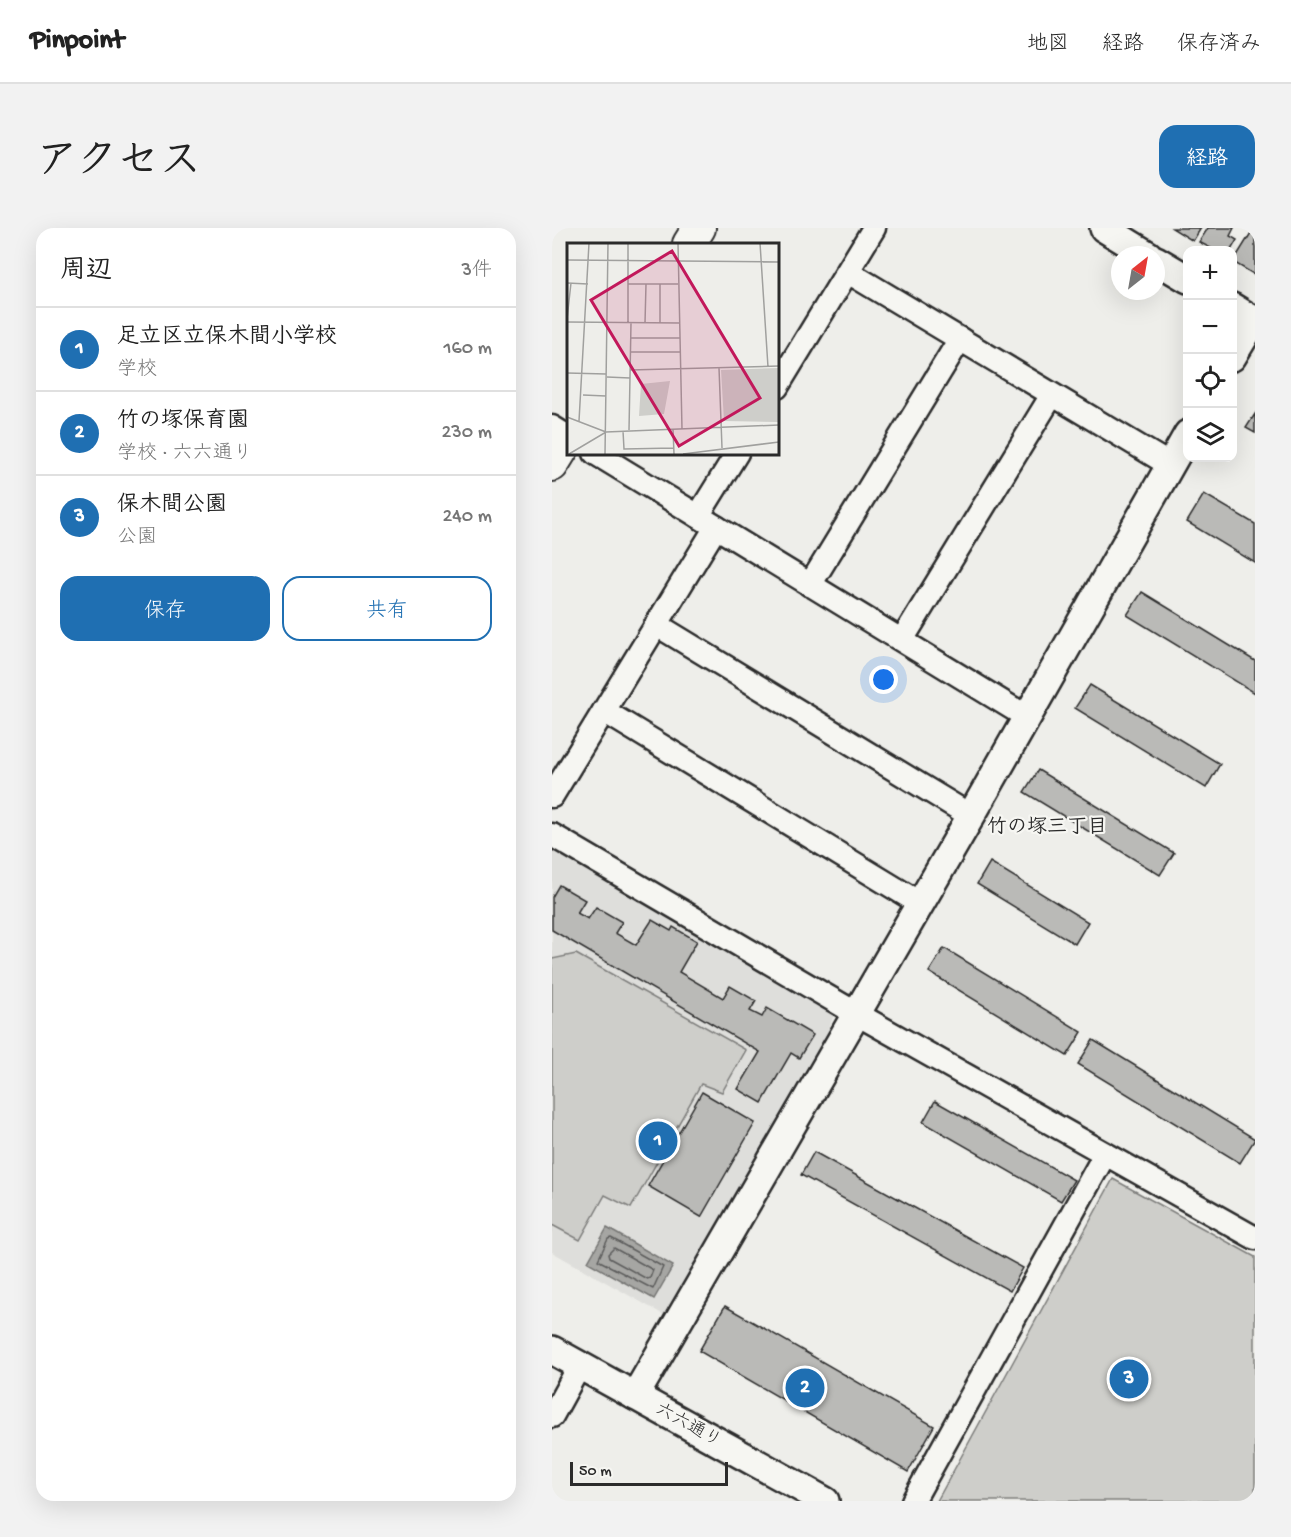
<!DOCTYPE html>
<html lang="ja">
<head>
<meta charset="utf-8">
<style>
	:root { --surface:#fff; --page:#f2f2f2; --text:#222; --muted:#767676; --line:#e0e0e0; --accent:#1f6fb2 }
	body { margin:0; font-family:"Gochi Hand","Klee One",sans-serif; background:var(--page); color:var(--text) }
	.controls { position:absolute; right:18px; top:18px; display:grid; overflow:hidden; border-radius:12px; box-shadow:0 6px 24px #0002 }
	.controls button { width:54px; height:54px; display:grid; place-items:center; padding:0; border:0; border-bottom:2px solid var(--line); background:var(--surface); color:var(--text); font:30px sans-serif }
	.compass { position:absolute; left:559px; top:18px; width:54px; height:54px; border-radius:50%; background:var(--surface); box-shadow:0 6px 24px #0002; rotate:31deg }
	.scale { position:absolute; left:18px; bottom:15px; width:158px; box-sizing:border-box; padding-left:6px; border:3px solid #2b2b2b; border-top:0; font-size:16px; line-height:21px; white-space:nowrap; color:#2b2b2b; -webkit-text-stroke:4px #f6f6f2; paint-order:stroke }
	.you { position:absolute; left:332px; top:452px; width:21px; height:21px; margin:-15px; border:4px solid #fff; border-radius:50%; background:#1a73e8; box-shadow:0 0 0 9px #1a73e833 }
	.badge { display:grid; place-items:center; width:39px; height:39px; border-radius:50%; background:var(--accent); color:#fff; font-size:20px; font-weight:700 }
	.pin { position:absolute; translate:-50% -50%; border:3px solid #fff; box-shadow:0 2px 6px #0006 }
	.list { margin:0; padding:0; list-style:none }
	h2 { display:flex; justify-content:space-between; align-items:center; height:78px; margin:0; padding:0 24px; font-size:26px }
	h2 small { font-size:20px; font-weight:400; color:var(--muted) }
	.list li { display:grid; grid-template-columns:39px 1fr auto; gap:18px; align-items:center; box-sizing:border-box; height:84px; padding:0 24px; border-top:2px solid var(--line) }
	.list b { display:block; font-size:22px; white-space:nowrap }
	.list p { margin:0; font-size:20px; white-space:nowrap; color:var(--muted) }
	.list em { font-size:20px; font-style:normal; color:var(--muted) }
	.actions { display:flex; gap:12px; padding:18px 24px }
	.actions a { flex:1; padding:14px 0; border:2px solid var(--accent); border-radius:18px; text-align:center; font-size:21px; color:var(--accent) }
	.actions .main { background:var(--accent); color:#fff }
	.icon { flex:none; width:33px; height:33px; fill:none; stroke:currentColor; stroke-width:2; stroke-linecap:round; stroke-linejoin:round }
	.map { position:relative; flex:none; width:703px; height:1273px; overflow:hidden; border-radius:18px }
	header { display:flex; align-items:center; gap:36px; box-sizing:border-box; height:84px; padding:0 30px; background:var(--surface); border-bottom:2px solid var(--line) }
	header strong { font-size:28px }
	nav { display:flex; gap:33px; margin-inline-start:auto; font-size:21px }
	.intro { display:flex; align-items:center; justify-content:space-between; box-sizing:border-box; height:144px; padding:0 36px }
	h1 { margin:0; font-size:42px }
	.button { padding:15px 27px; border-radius:18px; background:var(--accent); color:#fff; font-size:21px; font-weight:700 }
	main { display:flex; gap:36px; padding:0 36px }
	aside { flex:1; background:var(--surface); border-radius:18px; box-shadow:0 6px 24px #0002 }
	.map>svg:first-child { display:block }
	.built { fill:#dededb }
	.green { fill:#cececa; stroke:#7c7c7a; stroke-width:1.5 }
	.water { fill:#a6a6a3; stroke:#757573; stroke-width:1.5 }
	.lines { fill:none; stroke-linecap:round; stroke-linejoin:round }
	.shore { stroke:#5c5c5b; stroke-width:1.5 }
	.building { fill:#babab7; stroke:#2b2b2b; stroke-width:1.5 }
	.minor-casing { stroke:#2b2b2b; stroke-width:27 }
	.tertiary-casing { stroke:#2b2b2b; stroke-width:32 }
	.secondary-casing { stroke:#2b2b2b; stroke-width:36 }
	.minor { stroke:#f6f6f2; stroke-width:22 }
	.tertiary { stroke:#f6f6f2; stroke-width:27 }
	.secondary { stroke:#f6f6f2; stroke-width:32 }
	.labels { text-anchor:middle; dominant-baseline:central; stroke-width:4.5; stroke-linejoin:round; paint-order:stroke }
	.street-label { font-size:18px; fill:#2b2b2b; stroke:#f6f6f2 }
	.neighbourhood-label { font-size:20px; font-weight:bold; fill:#2b2b2b; stroke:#f6f6f2 }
	.inset-road { fill:none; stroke:#a0a09e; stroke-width:1.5 }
	.view { fill:#c2185b; fill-opacity:0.15; stroke:#c2185b; stroke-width:3 }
	.inset-edge { fill:none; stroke:#2b2b2b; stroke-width:3 }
</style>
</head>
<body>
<header>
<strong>Pinpoint</strong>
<nav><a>地図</a><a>経路</a><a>保存済み</a></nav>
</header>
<div class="intro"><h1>アクセス</h1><a class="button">経路</a></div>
<main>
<aside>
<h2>周辺<small>3件</small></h2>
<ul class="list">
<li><span class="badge">1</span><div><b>足立区立保木間小学校</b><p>学校</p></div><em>160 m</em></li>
<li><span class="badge">2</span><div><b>竹の塚保育園</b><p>学校 · 六六通り</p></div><em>230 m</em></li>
<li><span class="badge">3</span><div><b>保木間公園</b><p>公園</p></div><em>240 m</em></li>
</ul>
<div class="actions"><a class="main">保存</a><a>共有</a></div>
</aside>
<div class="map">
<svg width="703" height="1273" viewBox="0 0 703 1273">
	<rect width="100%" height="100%" fill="#eeeeea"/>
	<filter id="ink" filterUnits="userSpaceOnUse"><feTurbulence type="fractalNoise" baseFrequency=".0167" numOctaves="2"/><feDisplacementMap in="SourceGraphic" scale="12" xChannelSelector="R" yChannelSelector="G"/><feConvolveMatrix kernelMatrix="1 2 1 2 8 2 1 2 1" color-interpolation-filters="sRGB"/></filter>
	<g filter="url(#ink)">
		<polygon class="built" points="0,615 283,782 277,801 112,1087 0,1024"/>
		<g class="green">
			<polygon points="24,726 194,822 170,864 149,856 79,980 53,967 28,1012 0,997 0,731"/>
			<polygon points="561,951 703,1029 703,1273 385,1273"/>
		</g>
		<polygon class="water" points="55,1000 121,1038 102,1071 36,1034"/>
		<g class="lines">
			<g class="shore">
				<polygon points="59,1010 111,1039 101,1061 46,1032 56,1011"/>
				<polygon points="62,1020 101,1042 98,1050 95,1051 57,1030 56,1026"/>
			</g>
		</g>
		<g class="building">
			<polygon points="620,0 649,0 641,13"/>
			<polygon points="656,0 682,0 678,8 685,12 679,22 662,22 647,14"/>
			<polygon points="702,0 703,0 703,47 681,34"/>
			<polygon points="703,186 703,205 694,200"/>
			<polygon points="652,266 703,296 703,335 635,294"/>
			<polygon points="590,364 703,433 703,465 575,387"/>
			<polygon points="538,457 668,536 654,560 523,480"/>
			<polygon points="486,542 622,625 608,647 472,564"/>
			<polygon points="438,634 536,694 523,716 425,656"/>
			<polygon points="7,657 33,672 25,685 36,691 44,679 70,694 63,705 84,717 100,692 119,703 121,699 145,713 127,744 171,770 178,758 204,773 198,783 210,789 215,780 261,807 247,830 239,825 210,875 186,861 208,824 0,702 0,669"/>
			<polygon points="392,720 530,804 515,828 377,744"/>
			<polygon points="541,812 703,911 688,935 526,836"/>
			<polygon points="150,864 203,895 149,989 96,958"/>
			<polygon points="383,873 522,952 509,973 371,894"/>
			<polygon points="262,924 471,1040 458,1063 249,947"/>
			<polygon points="173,1078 382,1198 356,1244 147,1123"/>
		</g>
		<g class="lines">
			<defs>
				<g id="minor">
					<polyline points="296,44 618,237"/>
					<polyline points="225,159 322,0"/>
					<polyline points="0,199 16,209"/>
					<polyline points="43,225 475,489"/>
					<polyline points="146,288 185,225"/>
					<polyline points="258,357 408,111"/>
					<polyline points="105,397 419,588"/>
					<polyline points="350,412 500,167"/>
					<polyline points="52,483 369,676"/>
					<polyline points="0,568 164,299"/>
					<polyline points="0,607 305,786 703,1010"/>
					<polyline points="0,1188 28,1137"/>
					<polyline points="361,1273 553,926"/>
				</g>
				<g id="tertiary">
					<polyline points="552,0 596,27"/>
					<polyline points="604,32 636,51"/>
					<polyline points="680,79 703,93"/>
					<polyline points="680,129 703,91"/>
					<polyline points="0,1122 273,1273"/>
					<polyline points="83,1168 419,588 636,206"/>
				</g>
				<g id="secondary">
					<polyline points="137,16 147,0"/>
					<polyline points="0,237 16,211"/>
				</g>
			</defs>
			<use href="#minor" class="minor-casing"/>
			<use href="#tertiary" class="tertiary-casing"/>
			<use href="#secondary" class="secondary-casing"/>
			<use href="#minor" class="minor"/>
			<use href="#tertiary" class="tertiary"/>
			<use href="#secondary" class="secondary"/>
		</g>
	</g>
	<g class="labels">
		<g class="street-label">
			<text transform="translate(136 1198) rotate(29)">六六通り</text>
		</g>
		<g class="neighbourhood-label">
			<text x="495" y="600">竹の塚三丁目</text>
		</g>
	</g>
	<g transform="translate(15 15)">
		<rect width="212" height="212" fill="#eeeeea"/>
		<path d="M211,125V179L157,178L154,127ZM103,138L97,171L72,173L74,141Z" fill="#cececa"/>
		<path class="inset-road" d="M111,0L115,186M193,0L201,124M0,17L212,19M0,40L21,41M61,41H111M0,76L4,40M0,79L113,80M61,80V0M78,80L79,41M93,80V41M63,95H113M63,109H113M152,125L155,205M63,127L212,123M0,130L39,131M40,134L63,135M16,152L39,153M0,174L39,189M12,178L22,0M106,186L107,211M62,187L64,80M56,188L57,206L107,205M2,211L39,189L212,182M38,211L41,0M116,211L212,199"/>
		<path class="view" d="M105,8L193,155L112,203L24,57Z"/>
		<rect width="212" height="212" class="inset-edge"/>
	</g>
</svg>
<div class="controls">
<button>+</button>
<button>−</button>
<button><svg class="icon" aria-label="locate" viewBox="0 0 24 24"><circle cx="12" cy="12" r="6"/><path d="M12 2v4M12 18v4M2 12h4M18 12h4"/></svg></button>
<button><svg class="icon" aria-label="layers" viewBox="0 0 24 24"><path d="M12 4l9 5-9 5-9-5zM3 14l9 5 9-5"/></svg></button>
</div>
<svg class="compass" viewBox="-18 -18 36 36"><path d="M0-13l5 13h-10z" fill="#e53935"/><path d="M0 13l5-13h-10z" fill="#767676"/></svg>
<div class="scale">50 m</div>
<div class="you"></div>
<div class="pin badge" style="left:106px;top:913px">1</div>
<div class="pin badge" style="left:253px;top:1160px">2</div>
<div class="pin badge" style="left:577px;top:1151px">3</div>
</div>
</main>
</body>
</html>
